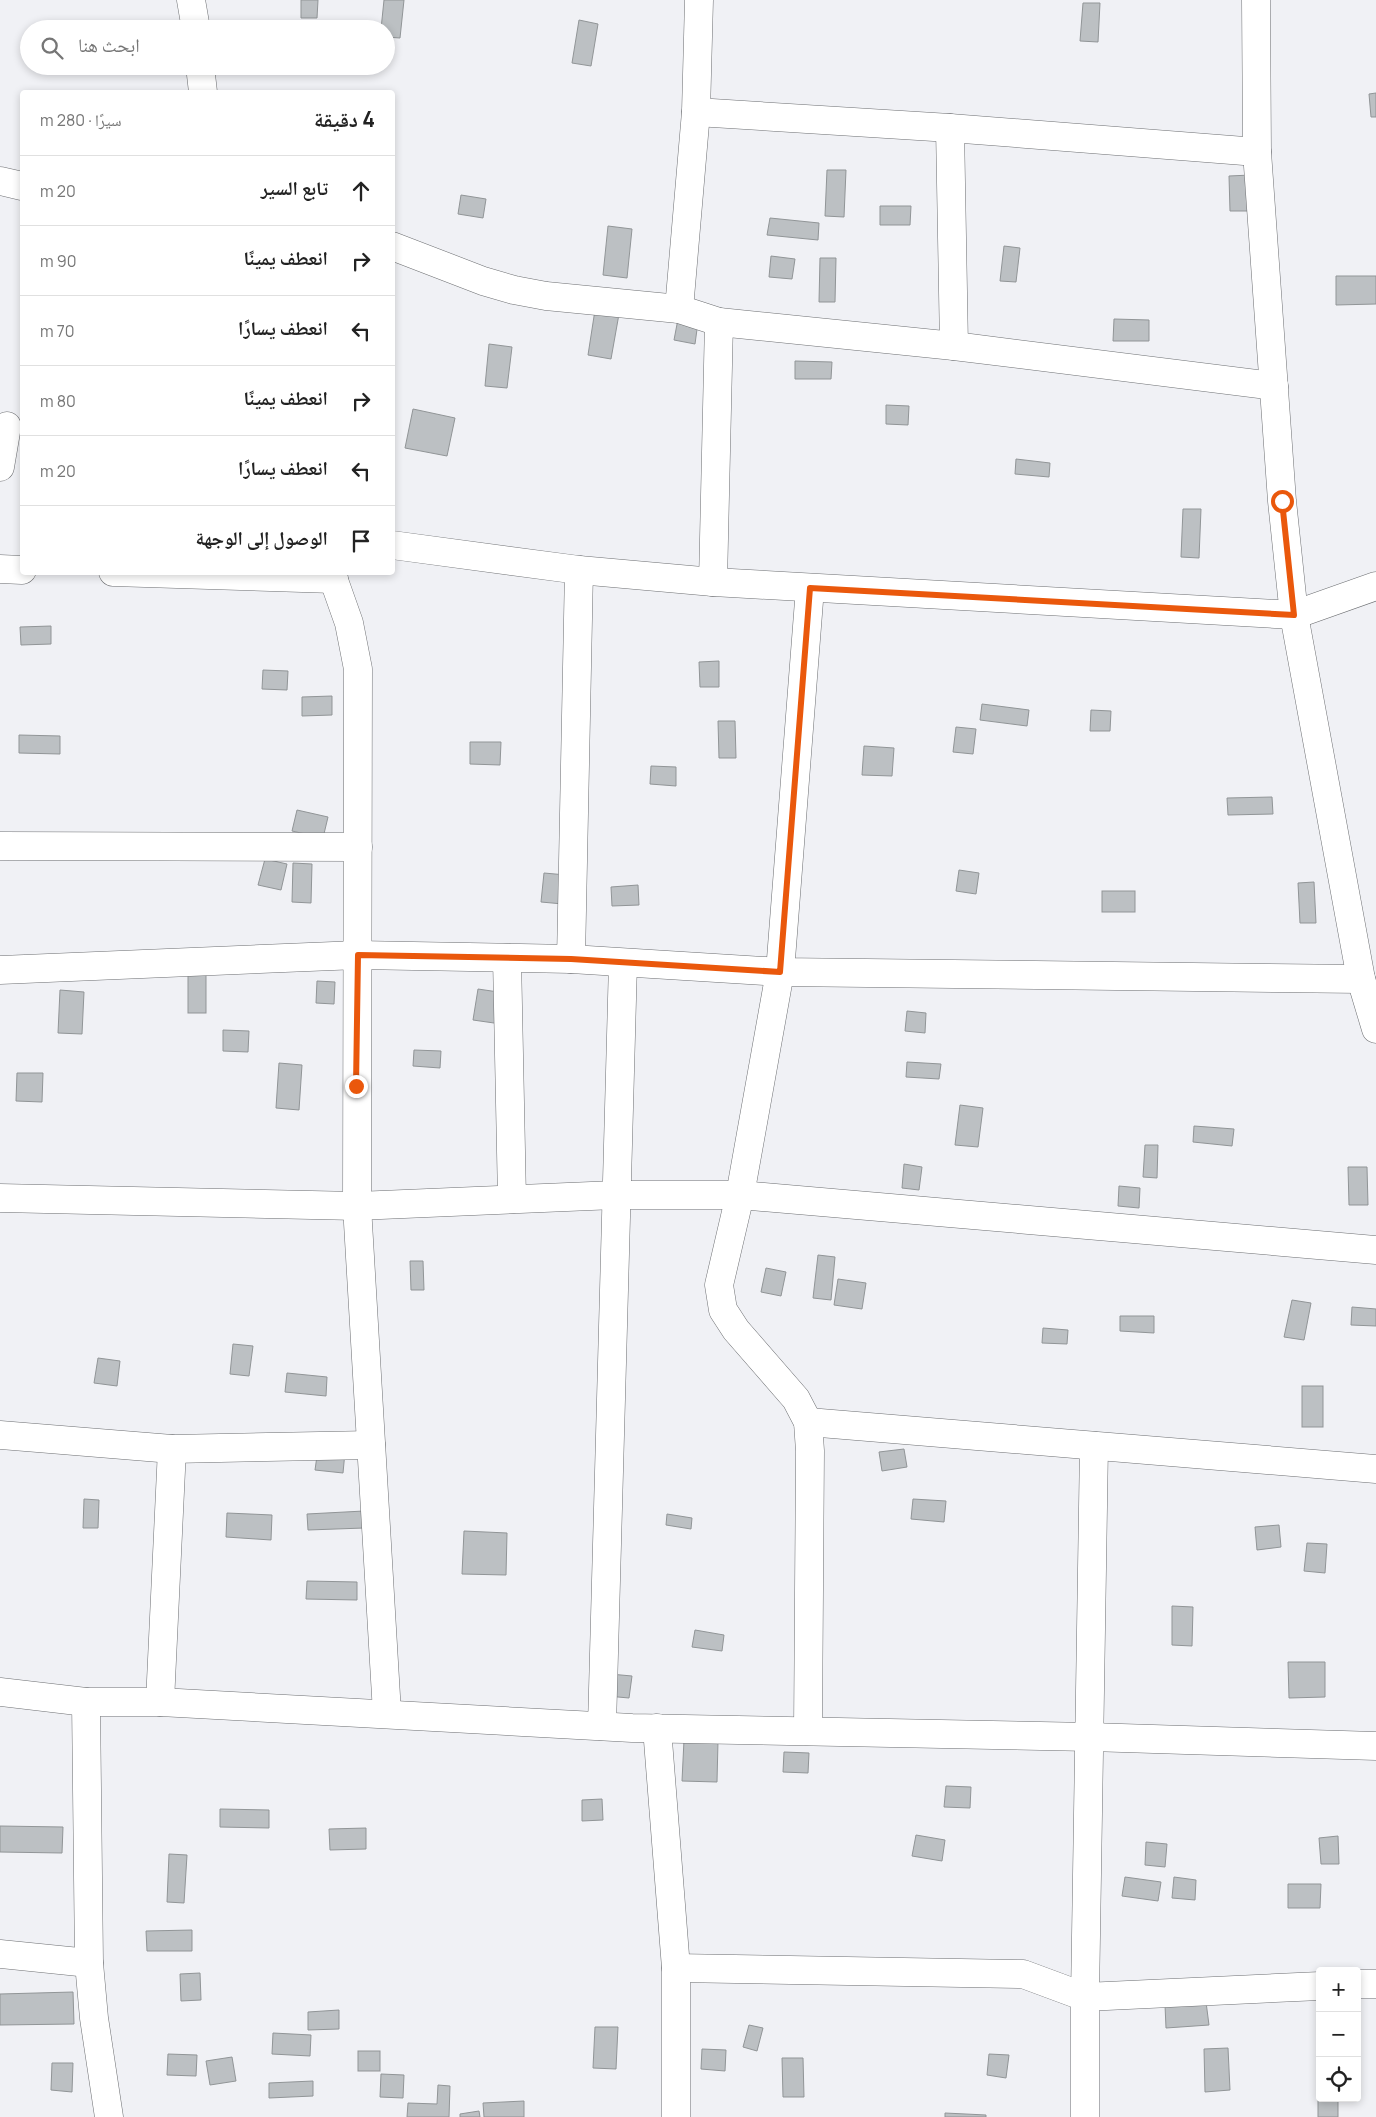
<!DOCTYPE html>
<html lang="ar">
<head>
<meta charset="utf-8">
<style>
	:root { --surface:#fff; --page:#f2f2f2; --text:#222; --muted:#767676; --line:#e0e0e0 }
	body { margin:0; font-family:Manrope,"Noto Naskh Arabic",sans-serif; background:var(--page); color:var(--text); direction:rtl }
	.controls { position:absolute; right:15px; bottom:15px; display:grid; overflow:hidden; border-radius:5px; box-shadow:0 2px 8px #0003 }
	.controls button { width:45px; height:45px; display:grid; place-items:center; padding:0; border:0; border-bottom:1px solid var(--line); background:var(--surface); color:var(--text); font:25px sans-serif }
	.stop { position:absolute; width:15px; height:15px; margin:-11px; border:4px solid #ea580c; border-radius:50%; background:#fff }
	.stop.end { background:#ea580c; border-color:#fff; box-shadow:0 1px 5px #0008 }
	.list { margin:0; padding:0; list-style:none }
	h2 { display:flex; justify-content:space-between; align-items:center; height:65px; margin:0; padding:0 20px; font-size:21px }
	h2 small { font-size:16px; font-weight:400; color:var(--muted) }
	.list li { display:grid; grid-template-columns:32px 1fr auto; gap:15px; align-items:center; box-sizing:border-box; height:70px; padding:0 20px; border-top:1px solid var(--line) }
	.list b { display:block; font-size:19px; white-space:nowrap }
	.list em { font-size:16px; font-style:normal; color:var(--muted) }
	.icon { flex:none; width:28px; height:28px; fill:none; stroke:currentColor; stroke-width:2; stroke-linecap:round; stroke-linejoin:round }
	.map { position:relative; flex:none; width:1376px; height:2117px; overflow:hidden; direction:ltr }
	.search { position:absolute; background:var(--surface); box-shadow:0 2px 8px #0003; left:20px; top:20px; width:375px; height:55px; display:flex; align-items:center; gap:12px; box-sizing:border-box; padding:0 18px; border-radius:28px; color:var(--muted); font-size:19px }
	.panel { position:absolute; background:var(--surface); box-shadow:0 2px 8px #0003; left:20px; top:90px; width:375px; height:485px; border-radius:5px; direction:rtl }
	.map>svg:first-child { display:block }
	.building { fill:#bcc0c3; stroke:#919597 }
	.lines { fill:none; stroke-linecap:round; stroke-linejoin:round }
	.street-casing { stroke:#6d6f72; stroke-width:29 }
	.street { stroke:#fff; stroke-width:28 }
	.route { stroke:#ea580c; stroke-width:6 }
</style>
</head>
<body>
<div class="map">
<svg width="1376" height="2117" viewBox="0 0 1376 2117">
	<rect width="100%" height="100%" fill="#f0f1f5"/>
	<g class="building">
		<polygon points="301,0 318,0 317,18 301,18"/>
		<polygon points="384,0 404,0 400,38 386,37 386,29 381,29"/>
		<polygon points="1083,3 1100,3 1098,42 1080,41"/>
		<polygon points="579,20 598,24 591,66 572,63"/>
		<polygon points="1376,93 1376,117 1371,117 1369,94"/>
		<polygon points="827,170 846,170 844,217 825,216"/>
		<polygon points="1251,175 1252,211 1230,211 1229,176"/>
		<polygon points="461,195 486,199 483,218 458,214"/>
		<polygon points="880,206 911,206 910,225 880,225"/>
		<polygon points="770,218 819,223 818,240 767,235"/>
		<polygon points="608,226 632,229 627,278 603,275"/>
		<polygon points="1004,246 1020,248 1016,282 1000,281"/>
		<polygon points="771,256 795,259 792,279 769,277"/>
		<polygon points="820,258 836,258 835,302 819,302"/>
		<polygon points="1336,276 1376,276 1376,304 1336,305"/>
		<polygon points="595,310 619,314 611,359 588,355"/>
		<polygon points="678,319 698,322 695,344 674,340"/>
		<polygon points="1114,319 1149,320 1149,341 1113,341"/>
		<polygon points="489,344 512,347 507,388 485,386"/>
		<polygon points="795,361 832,362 831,379 795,379"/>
		<polygon points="886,405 909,406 908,425 886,424"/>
		<polygon points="413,409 455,418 447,456 405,448"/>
		<polygon points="1016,459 1050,463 1049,477 1015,474"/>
		<polygon points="1183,509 1201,509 1199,558 1181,557"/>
		<polygon points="51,626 51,644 21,645 20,627"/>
		<polygon points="719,661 719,687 700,687 699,662"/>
		<polygon points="263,670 288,671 287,690 262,689"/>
		<polygon points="332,696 332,715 302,716 302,697"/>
		<polygon points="982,704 1029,710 1027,726 980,720"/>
		<polygon points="1091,710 1111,711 1110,731 1090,731"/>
		<polygon points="718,721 735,721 736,758 719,758"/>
		<polygon points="956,727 976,729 973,754 953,752"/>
		<polygon points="19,735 60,736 60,754 19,753"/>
		<polygon points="470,742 501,742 500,765 470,764"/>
		<polygon points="864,746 894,748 892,776 862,775"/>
		<polygon points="651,766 676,767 676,786 650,784"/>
		<polygon points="1272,797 1273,814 1228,815 1227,798"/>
		<polygon points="297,810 328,817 323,838 292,831"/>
		<polygon points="265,859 287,864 281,890 258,885"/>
		<polygon points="293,863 312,864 311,903 292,902"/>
		<polygon points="959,870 979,873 976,894 956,891"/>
		<polygon points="544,873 566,875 563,904 541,902"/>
		<polygon points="1314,882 1316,923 1300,923 1298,883"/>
		<polygon points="638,885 639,905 612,906 611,887"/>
		<rect x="1102" y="891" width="33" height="21"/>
		<rect x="188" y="964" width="18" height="49"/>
		<polygon points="317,981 335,982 334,1004 316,1003"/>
		<polygon points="478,989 505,993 501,1024 473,1020"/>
		<polygon points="60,990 84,992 82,1034 58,1033"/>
		<polygon points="907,1011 926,1013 925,1033 905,1031"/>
		<polygon points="223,1030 249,1031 248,1052 223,1051"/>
		<polygon points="414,1050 441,1051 440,1068 413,1066"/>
		<polygon points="907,1062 941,1064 939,1079 906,1077"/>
		<polygon points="279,1063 302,1065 299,1110 276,1108"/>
		<polygon points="17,1073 43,1073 42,1102 16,1101"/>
		<polygon points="960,1105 983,1108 978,1147 955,1145"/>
		<polygon points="1194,1126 1234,1129 1232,1146 1193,1142"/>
		<polygon points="1145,1145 1158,1145 1157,1178 1143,1177"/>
		<polygon points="904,1164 922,1167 919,1190 902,1188"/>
		<polygon points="1348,1167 1367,1167 1368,1205 1349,1205"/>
		<polygon points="1119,1186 1140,1188 1139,1208 1118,1206"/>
		<polygon points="818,1255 835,1257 831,1300 813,1298"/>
		<polygon points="410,1261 423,1261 424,1290 411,1290"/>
		<polygon points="766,1268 786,1272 781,1296 761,1292"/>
		<polygon points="838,1279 866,1283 862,1309 834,1305"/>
		<polygon points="1292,1300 1311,1303 1304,1340 1284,1337"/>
		<polygon points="1352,1307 1376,1309 1376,1326 1351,1325"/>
		<polygon points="1120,1316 1154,1316 1154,1333 1120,1331"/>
		<polygon points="1043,1328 1068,1330 1067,1344 1042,1343"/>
		<polygon points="233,1344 253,1346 249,1376 230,1374"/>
		<polygon points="98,1358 120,1361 117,1386 94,1383"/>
		<polygon points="287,1373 327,1377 326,1396 285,1392"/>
		<rect x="1302" y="1386" width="21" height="41"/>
		<polygon points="318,1449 345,1452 343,1473 315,1470"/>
		<polygon points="904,1449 907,1467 882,1471 879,1452"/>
		<polygon points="84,1499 99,1500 98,1528 83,1528"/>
		<polygon points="913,1499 946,1501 944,1522 911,1519"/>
		<polygon points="364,1511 364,1528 308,1530 307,1514"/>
		<polygon points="227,1513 272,1515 271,1540 226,1537"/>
		<polygon points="667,1514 692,1518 691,1529 666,1525"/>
		<polygon points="1279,1525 1281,1547 1257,1550 1255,1527"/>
		<polygon points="464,1531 507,1533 506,1575 462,1574"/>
		<polygon points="1307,1543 1327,1544 1325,1573 1304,1571"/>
		<polygon points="307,1581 357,1582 357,1600 306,1599"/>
		<polygon points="1172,1606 1193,1607 1192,1646 1172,1645"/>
		<polygon points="695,1630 724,1635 722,1651 692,1647"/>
		<polygon points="1288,1662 1325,1662 1325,1697 1289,1698"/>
		<polygon points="610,1674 632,1676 629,1698 607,1696"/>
		<polygon points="684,1740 718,1741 717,1782 682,1781"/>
		<polygon points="784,1752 809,1753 808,1773 783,1772"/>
		<polygon points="946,1786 971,1787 970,1808 944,1807"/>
		<polygon points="602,1799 603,1820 582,1821 582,1800"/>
		<polygon points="220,1809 269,1810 269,1828 220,1827"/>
		<polygon points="0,1826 63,1827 62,1853 0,1852"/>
		<polygon points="366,1828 366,1849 330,1850 329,1829"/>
		<polygon points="916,1835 945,1840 942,1861 912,1856"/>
		<polygon points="1338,1836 1339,1864 1321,1864 1319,1838"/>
		<polygon points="1146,1842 1167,1844 1165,1867 1145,1865"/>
		<polygon points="169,1854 187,1855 184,1903 167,1902"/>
		<polygon points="1125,1877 1161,1882 1158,1901 1122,1896"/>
		<polygon points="1174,1877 1196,1880 1195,1900 1172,1898"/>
		<polygon points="1288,1884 1321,1884 1320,1908 1288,1908"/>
		<polygon points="192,1930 192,1951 147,1951 146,1931"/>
		<polygon points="200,1973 201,2000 181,2001 180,1974"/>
		<polygon points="73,1992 74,2024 0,2025 0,1994"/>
		<polygon points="1206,2002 1209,2025 1166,2028 1165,2005"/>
		<polygon points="339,2010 339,2029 308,2030 308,2012"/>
		<polygon points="749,2025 763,2028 757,2051 743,2047"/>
		<polygon points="595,2027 618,2027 616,2069 593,2068"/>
		<polygon points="273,2033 311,2035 310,2056 272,2054"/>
		<polygon points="1228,2048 1230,2090 1205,2092 1204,2049"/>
		<polygon points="702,2049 726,2050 725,2071 701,2069"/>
		<rect x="358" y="2051" width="22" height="20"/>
		<polygon points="168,2054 197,2055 196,2076 167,2075"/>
		<polygon points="989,2054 1009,2055 1006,2078 987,2075"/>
		<polygon points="232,2057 236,2081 210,2085 206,2061"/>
		<polygon points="782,2058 803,2058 804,2097 783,2097"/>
		<polygon points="52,2063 73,2063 72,2092 51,2090"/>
		<polygon points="381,2074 404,2075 403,2098 380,2097"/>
		<polygon points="313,2081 313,2096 269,2098 269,2083"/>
		<polygon points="1318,2084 1320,2084 1320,2098 1338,2098 1338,2117 1318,2117"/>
		<polygon points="438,2085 450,2086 449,2117 407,2117 408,2103 437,2104"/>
		<polygon points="524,2101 524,2117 484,2117 483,2103"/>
		<polygon points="479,2111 480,2117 460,2117 460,2114"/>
		<polygon points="945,2113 986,2115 986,2117 945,2117"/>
	</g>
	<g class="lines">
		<defs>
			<g id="street">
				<polyline points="191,0 196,29"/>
				<polyline points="1256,0 1257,152 1282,501 1294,615 1361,979 1376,1029"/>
				<polyline points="200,66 203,92"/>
				<polyline points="696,112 950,128 1257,152"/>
				<polyline points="950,128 954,346"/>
				<polyline points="0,181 22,186"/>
				<polyline points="392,246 483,281 514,290 546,296 679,309 719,322 954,346 1274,386"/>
				<polyline points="679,309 696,112 699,0"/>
				<polyline points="0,467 7,426"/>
				<polyline points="392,545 579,570 713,582 1294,615 1376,586"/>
				<polyline points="0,569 22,570"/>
				<polyline points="113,572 334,579"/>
				<polyline points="331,572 349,623 358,669 357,1206 387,1713"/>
				<polyline points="713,582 719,322"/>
				<polyline points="0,846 358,847"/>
				<polyline points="507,958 512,1199"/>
				<polyline points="571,959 579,570"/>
				<polyline points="0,970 358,955 571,959 780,972 1361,979"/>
				<polyline points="0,1198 357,1206 615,1195 740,1195 1376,1250"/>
				<polyline points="808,1422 1376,1469"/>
				<polyline points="0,1435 172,1449 371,1445"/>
				<polyline points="0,1692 86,1702 160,1702 632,1728 1090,1737 1376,1746"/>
				<polyline points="86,1702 89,1963 94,2018 109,2117"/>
				<polyline points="160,1702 172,1449"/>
				<polyline points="602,1726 623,963"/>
				<polyline points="657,1728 676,1968 676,2117"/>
				<polyline points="808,1731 810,1451 808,1422 796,1399 736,1330 723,1310 719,1285 740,1195 780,972 810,588"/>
				<polyline points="0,1954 89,1963"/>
				<polyline points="676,1968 1023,1974 1085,1997 1320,1986"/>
				<polyline points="1357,1984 1376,1984"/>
				<polyline points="1085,2117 1085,1997 1094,1446"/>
			</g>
		</defs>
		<use href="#street" class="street-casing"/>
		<use href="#street" class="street"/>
	</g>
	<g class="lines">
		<polyline class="route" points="356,1086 358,955 571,959 780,972 810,588 1294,615 1282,501"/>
	</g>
</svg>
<div class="controls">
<button>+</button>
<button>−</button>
<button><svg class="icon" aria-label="locate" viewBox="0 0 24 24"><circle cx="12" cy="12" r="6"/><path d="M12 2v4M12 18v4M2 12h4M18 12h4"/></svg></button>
</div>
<div class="stop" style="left:1282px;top:501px"></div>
<div class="stop end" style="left:356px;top:1086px"></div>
<div class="search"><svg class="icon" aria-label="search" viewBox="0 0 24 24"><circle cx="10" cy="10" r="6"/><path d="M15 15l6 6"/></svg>ابحث هنا</div>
<section class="panel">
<h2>4 دقيقة<small>سيرًا · 280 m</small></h2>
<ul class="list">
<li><svg class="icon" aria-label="ahead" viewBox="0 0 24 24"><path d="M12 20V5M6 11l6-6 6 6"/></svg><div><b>تابع السير</b></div><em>20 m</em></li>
<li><svg class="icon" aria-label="right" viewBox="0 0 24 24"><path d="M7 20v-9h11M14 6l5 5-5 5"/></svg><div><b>انعطف يمينًا</b></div><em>90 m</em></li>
<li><svg class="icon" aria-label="left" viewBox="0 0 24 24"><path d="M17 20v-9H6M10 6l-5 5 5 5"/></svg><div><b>انعطف يسارًا</b></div><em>70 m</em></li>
<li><svg class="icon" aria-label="right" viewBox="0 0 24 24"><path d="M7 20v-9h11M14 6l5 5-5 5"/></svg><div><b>انعطف يمينًا</b></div><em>80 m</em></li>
<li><svg class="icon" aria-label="left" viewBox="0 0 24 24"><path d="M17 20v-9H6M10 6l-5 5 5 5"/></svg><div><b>انعطف يسارًا</b></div><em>20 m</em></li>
<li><svg class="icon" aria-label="arrive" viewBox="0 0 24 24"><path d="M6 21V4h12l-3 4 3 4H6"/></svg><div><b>الوصول إلى الوجهة</b></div></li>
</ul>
</section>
</div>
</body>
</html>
